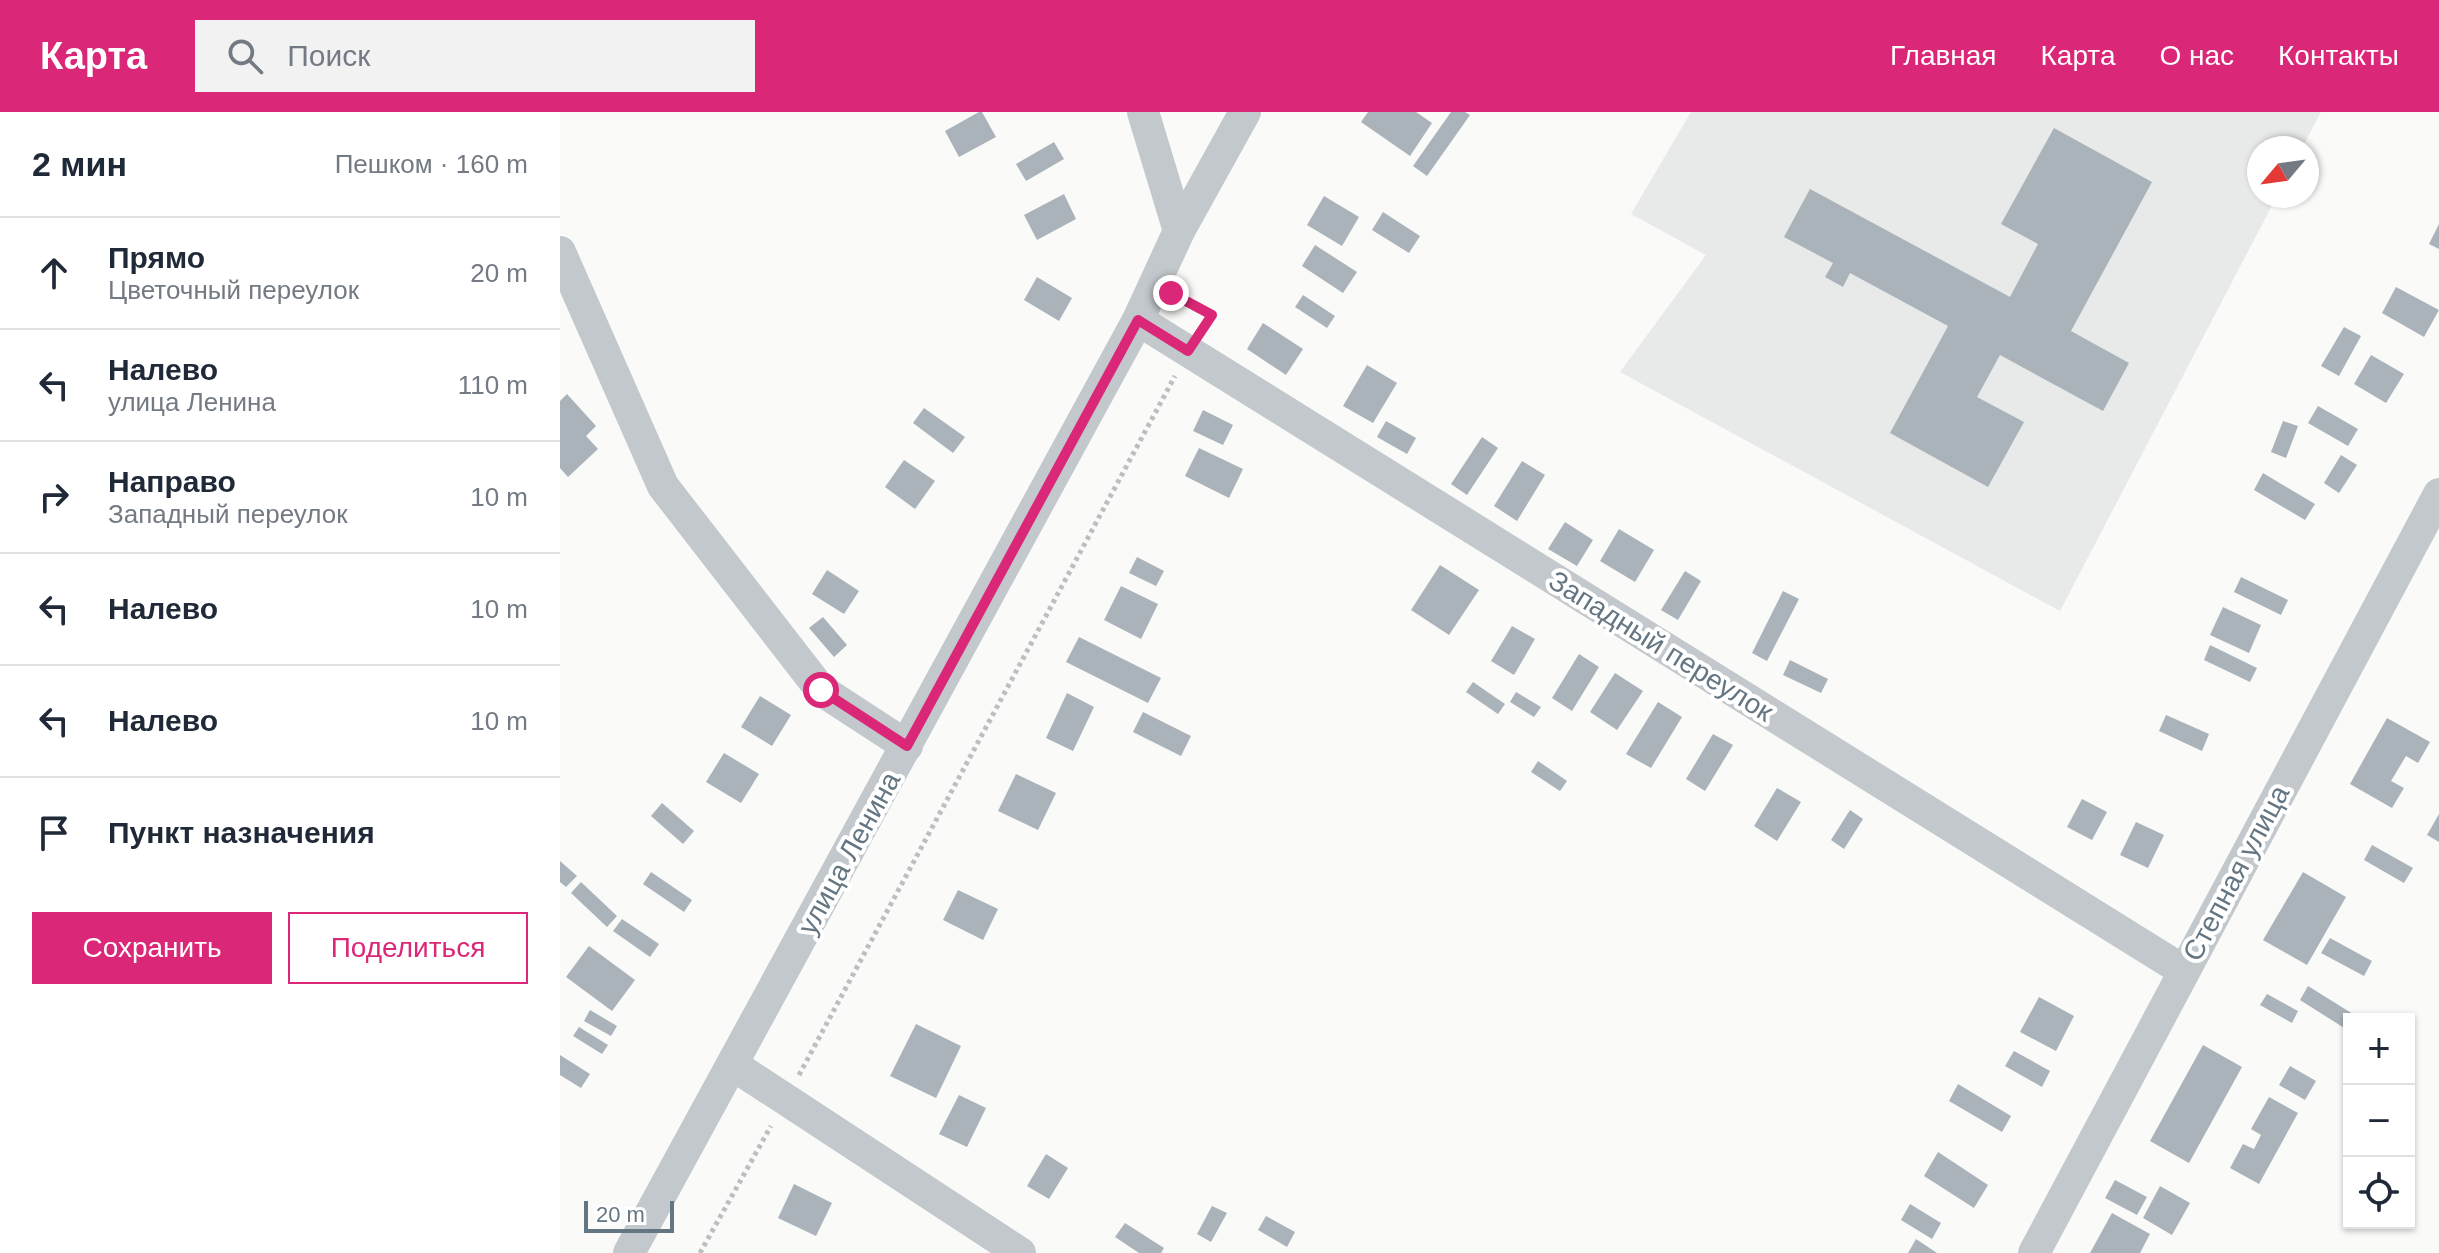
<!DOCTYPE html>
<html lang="ru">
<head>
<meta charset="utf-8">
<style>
	:root { --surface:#fff; --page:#f2f2f3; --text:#1f2937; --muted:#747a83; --line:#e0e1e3; --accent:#db2777 }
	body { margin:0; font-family:Helvetica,sans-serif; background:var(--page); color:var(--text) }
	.controls { position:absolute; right:24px; bottom:24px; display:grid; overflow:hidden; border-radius:0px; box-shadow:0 2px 6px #0004 }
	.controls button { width:72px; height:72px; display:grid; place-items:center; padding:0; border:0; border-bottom:2px solid var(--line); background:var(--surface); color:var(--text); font:40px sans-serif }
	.compass { position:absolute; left:1687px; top:24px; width:72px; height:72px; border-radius:50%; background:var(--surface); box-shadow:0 2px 6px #0004; rotate:241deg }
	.scale { position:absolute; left:24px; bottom:20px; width:90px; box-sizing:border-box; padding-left:8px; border:4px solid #657683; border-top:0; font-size:22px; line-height:28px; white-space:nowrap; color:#657683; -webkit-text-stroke:6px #fff; paint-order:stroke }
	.stop { position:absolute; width:24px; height:24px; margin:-18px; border:6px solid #db2777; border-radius:50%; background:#fff }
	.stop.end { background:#db2777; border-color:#fff; box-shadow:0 2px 8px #0008 }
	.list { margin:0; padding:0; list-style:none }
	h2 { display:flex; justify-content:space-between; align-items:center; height:104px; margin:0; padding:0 32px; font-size:34px }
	h2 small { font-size:26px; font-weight:400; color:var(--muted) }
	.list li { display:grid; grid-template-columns:52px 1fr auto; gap:24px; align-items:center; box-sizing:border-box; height:112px; padding:0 32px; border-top:2px solid var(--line) }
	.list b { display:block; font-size:30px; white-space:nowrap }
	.list p { margin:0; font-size:26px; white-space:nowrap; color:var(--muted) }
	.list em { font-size:26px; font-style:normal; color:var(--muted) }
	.actions { display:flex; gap:16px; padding:24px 32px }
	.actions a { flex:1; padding:18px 0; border:2px solid var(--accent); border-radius:0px; text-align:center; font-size:28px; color:var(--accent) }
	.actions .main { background:var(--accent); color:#fff }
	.icon { flex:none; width:44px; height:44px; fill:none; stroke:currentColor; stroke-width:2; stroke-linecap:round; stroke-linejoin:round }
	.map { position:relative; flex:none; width:1879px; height:1141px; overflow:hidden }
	header { display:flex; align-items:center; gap:48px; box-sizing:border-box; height:112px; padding:0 40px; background:var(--accent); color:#fff }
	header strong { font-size:38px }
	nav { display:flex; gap:44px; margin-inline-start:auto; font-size:28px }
	.search { width:560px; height:72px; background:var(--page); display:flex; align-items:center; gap:20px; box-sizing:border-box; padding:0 28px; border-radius:0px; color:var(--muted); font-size:30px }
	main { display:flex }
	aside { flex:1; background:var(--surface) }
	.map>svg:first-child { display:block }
	.built { fill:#e8e9e9 }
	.building { fill:#aab3b9 }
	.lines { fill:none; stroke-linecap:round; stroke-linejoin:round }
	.path { stroke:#bbbfc2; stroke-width:5; stroke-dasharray:4 4; stroke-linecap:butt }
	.minor { stroke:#c3c8cc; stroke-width:32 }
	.route { stroke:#db2777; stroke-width:10 }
	.labels { text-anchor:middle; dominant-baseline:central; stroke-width:8; stroke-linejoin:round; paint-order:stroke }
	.street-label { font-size:28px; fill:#657683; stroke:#fff }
</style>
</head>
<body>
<header>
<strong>Карта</strong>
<div class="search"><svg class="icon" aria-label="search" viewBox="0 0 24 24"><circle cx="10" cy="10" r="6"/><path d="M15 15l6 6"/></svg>Поиск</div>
<nav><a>Главная</a><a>Карта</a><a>О нас</a><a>Контакты</a></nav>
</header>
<main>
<aside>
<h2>2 мин<small>Пешком · 160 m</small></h2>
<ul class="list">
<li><svg class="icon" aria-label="ahead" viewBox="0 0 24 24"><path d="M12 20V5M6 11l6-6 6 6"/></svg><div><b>Прямо</b><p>Цветочный переулок</p></div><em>20 m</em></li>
<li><svg class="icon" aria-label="left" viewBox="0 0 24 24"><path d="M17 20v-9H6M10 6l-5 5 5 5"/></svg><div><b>Налево</b><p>улица Ленина</p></div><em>110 m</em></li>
<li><svg class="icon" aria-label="right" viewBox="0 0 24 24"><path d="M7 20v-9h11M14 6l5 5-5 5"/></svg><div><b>Направо</b><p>Западный переулок</p></div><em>10 m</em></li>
<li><svg class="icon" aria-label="left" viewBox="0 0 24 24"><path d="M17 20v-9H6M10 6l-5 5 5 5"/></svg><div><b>Налево</b></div><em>10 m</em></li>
<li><svg class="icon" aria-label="left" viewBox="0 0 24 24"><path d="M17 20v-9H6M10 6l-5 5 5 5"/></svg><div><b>Налево</b></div><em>10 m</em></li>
<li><svg class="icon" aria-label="arrive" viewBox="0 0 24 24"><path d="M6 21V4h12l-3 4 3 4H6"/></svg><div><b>Пункт назначения</b></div></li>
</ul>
<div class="actions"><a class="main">Сохранить</a><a>Поделиться</a></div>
</aside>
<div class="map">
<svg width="1879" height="1141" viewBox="0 0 1879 1141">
	<rect width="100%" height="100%" fill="#fafaf8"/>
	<polygon class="built" points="1131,0 1761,0 1742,36 1699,36 1699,84 1717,84 1500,499 1060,260 1146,143 1071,102"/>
	<g class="building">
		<polygon points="419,0 422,0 436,25 399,45 385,19"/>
		<polygon points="808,0 856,0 872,11 850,44 801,10"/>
		<polygon points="891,0 905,0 910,3 867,64 853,54"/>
		<polygon points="1494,16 1592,70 1511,219 1569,251 1543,299 1440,243 1417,285 1464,310 1428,375 1330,321 1388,214 1290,161 1283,175 1265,165 1273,151 1224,125 1250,77 1450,185 1478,132 1441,112"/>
		<polygon points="494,30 504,47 466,69 456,52"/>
		<polygon points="504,82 516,107 477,128 464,103"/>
		<polygon points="764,84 799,105 782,134 747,113"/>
		<polygon points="823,100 860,124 849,141 812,118"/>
		<polygon points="1879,112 1879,137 1869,132"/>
		<polygon points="755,133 797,160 783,181 742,154"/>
		<polygon points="477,165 512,186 499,209 464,188"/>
		<polygon points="1836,175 1879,198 1864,225 1822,201"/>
		<polygon points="743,183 775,204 767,216 735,195"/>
		<polygon points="703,211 743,237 726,263 687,237"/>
		<polygon points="1784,215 1801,224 1779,264 1761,254"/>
		<polygon points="1811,243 1844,262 1826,291 1794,272"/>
		<polygon points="807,253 837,271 813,311 783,294"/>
		<polygon points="7,282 36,314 26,324 38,337 8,365 0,356 0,289"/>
		<polygon points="1758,294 1798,317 1788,334 1748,311"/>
		<polygon points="364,296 405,325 393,341 353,311"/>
		<polygon points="643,298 673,313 663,333 633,319"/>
		<polygon points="826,309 856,326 847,342 817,325"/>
		<polygon points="1723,309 1738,314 1726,346 1711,340"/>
		<polygon points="922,325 938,336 907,383 891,372"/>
		<polygon points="639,336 683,357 669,386 625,364"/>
		<polygon points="1781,343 1797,353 1779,381 1764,371"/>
		<polygon points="344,348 375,369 355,397 325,375"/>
		<polygon points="962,349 985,363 957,409 934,394"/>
		<polygon points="1703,361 1755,392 1745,408 1694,378"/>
		<polygon points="1005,410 1033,428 1017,454 988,437"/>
		<polygon points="1059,417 1094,438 1075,470 1040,449"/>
		<polygon points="577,445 604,459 596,474 569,461"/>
		<polygon points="880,453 919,478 889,523 851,498"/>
		<polygon points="267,458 299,479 284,502 252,482"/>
		<polygon points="1125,459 1141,469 1118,508 1101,498"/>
		<polygon points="1681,465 1728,488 1721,503 1674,480"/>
		<polygon points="561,474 598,492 581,527 544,508"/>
		<polygon points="1223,479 1239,487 1207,549 1192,541"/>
		<polygon points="1663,495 1701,513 1689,541 1650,523"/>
		<polygon points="263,505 287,533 274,545 249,516"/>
		<polygon points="952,514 975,527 954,563 931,549"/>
		<polygon points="519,525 601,566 588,591 506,550"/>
		<polygon points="1650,533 1697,556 1690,570 1644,548"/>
		<polygon points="1019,542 1039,555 1012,599 992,586"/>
		<polygon points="1230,548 1268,567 1261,581 1223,563"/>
		<polygon points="1055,561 1083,579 1057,618 1030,600"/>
		<polygon points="913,570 945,592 938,602 906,580"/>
		<polygon points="956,580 981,595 974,605 950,590"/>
		<polygon points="507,581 534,595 513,639 486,626"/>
		<polygon points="200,584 231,603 212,634 181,615"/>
		<polygon points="1098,590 1122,605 1091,656 1066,642"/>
		<polygon points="583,600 631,624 621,644 573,620"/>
		<polygon points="1606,603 1649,622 1642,639 1599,619"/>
		<polygon points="1827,606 1870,630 1858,651 1846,644 1831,669 1844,676 1832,696 1790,672"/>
		<polygon points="1153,622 1173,633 1145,679 1126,667"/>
		<polygon points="164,641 199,662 181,691 146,670"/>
		<polygon points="978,649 1007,669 1000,679 971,660"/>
		<polygon points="456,662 496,681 478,718 438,699"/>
		<polygon points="1217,676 1241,690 1217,729 1194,714"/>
		<polygon points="1522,687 1547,700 1532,728 1507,715"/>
		<polygon points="102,691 134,719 123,732 91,704"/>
		<polygon points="1290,698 1303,707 1284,737 1271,728"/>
		<polygon points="1879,702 1879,730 1867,723"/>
		<polygon points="1576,710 1604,723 1588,756 1560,743"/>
		<polygon points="1812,733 1853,756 1844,771 1804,748"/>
		<polygon points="0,749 17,764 6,775 0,770"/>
		<polygon points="91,760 132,788 124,800 83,772"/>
		<polygon points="1743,760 1786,785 1747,853 1703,828"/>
		<polygon points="21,770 57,804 47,815 11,781"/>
		<polygon points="398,778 438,797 423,828 383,808"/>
		<polygon points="62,807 99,832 90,845 53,819"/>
		<polygon points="1770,826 1812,849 1804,864 1761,841"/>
		<polygon points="29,834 75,868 52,899 6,865"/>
		<polygon points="1748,874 1801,907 1789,907 1789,919 1740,888"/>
		<polygon points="1707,882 1738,899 1732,911 1700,893"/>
		<polygon points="1479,885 1514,904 1496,939 1460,920"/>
		<polygon points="30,898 57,914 51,924 24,909"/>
		<polygon points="356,912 401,934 376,986 330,964"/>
		<polygon points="19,915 48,933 42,942 13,924"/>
		<polygon points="1643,933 1682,955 1629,1051 1590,1029"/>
		<polygon points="1454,939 1490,959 1482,975 1445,954"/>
		<polygon points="0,943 30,962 21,976 0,963"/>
		<polygon points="1730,954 1756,969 1745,988 1719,973"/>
		<polygon points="1398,972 1451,1004 1442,1020 1389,989"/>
		<polygon points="399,983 426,996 407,1035 379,1022"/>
		<polygon points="1709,985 1738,1001 1699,1072 1670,1056 1683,1032 1694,1037 1701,1023 1691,1017"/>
		<polygon points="1378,1040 1428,1073 1414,1096 1364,1064"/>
		<polygon points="486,1042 508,1056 489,1087 467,1074"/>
		<polygon points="1555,1068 1587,1085 1577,1103 1545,1086"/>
		<polygon points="234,1072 272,1091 256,1124 218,1106"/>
		<polygon points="1600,1074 1630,1091 1612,1123 1583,1106"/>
		<polygon points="1350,1092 1381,1111 1372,1127 1341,1108"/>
		<polygon points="652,1094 667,1101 651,1130 637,1122"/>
		<polygon points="1552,1101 1590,1122 1580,1141 1530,1141"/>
		<polygon points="706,1104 735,1120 727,1135 698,1118"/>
		<polygon points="565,1111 604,1136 601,1141 579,1141 555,1125"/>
		<polygon points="1356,1127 1377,1141 1348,1141"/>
	</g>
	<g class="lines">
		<g class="path">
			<polyline points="619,186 652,203 645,214"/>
			<polyline points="239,963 615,264"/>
			<polyline points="140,1141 211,1014"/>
		</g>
		<g class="minor">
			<polyline points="583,0 619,119"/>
			<polyline points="0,140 103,374 261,578 347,634"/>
			<polyline points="578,208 1624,859"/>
			<polyline points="173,953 460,1141"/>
			<polyline points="69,1141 578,208 619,119 685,0"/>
			<polyline points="1474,1141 1879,382"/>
		</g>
	</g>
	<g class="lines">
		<polyline class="route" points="261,578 347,634 578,208 628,239 652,203 611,181"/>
	</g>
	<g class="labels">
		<g class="street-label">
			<text transform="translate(1101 534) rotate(32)">Западный переулок</text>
			<text transform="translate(289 741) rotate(-61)">улица Ленина</text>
			<text transform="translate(1676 761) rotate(-62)">Степная улица</text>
		</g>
	</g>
</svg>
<div class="controls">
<button>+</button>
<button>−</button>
<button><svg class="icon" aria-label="locate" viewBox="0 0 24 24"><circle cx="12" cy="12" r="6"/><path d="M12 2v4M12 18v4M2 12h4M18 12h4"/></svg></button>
</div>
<svg class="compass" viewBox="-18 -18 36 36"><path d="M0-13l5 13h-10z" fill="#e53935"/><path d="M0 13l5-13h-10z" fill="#747a83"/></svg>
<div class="scale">20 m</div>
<div class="stop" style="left:261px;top:578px"></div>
<div class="stop end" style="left:611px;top:181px"></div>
</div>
</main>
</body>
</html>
